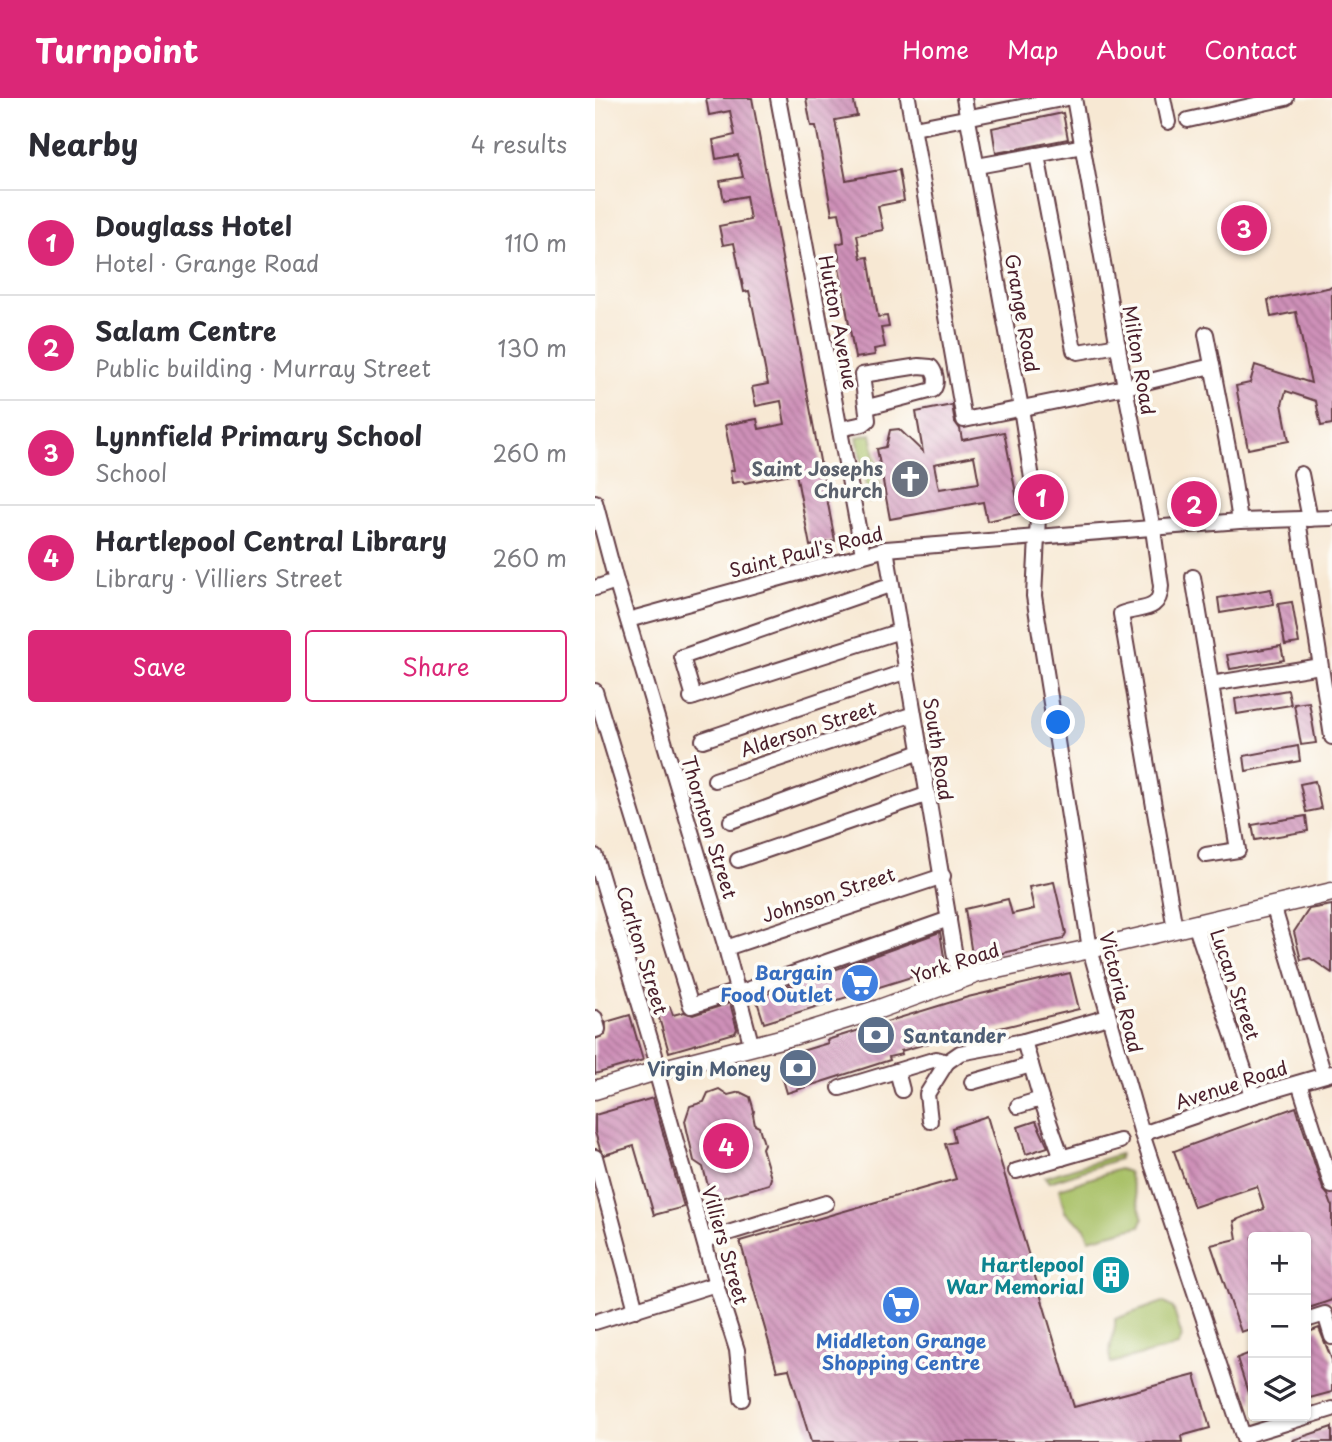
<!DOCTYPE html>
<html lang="en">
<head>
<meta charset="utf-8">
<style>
	:root { --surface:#fff; --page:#f7f7f7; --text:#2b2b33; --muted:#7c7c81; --line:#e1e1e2; --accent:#db2777 }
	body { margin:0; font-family:"Playpen Sans",sans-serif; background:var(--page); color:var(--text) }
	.controls { position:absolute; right:21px; bottom:21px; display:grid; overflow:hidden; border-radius:7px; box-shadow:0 2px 5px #0004 }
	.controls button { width:63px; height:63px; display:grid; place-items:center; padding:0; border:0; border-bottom:2px solid var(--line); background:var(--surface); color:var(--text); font:35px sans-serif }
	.you { position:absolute; left:464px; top:625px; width:24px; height:24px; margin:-18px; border:5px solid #fff; border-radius:50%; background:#1a73e8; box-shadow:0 0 0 10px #1a73e833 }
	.badge { display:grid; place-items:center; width:46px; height:46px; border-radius:50%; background:var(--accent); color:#fff; font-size:23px; font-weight:700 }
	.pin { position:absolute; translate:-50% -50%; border:4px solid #fff; box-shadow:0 2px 7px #0006 }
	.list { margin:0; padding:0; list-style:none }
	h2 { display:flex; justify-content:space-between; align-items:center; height:91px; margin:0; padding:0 28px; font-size:30px }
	h2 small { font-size:23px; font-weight:400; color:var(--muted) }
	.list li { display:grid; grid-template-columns:46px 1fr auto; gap:21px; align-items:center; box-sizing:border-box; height:105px; padding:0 28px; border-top:2px solid var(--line) }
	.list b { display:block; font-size:26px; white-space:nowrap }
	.list p { margin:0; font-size:23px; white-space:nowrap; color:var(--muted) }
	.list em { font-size:23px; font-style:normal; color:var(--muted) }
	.actions { display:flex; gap:14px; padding:21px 28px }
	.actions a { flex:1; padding:16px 0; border:2px solid var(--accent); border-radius:7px; text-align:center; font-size:24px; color:var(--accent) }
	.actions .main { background:var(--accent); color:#fff }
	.icon { flex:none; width:38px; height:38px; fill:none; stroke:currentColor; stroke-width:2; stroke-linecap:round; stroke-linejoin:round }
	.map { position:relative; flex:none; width:737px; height:1344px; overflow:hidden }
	header { display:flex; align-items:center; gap:42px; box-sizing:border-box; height:98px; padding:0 35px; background:var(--accent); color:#fff }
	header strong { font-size:33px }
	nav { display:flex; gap:38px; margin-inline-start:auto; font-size:24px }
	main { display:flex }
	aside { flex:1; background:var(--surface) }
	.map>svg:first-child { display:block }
	.grass { fill:#a9c167; stroke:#7a7049; stroke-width:2 }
	.building { fill:url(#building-back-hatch); fill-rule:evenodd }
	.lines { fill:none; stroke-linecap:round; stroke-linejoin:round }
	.minor-casing { stroke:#643d44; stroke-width:18 }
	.major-casing { stroke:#643d44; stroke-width:21 }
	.minor { stroke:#fff; stroke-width:14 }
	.major { stroke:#fff; stroke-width:18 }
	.labels { text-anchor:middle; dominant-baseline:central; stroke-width:7; stroke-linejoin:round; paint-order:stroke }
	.street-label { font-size:19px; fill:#4a1f2b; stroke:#fdfcf7 }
	.worship-label { font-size:19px; font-weight:bold; fill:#5b616d; stroke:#fdfcf7; text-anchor:end }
	.shop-label { font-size:19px; font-weight:bold; fill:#366cbe; stroke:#fdfcf7; text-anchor:end }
	.service-label { font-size:19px; font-weight:bold; fill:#4e5e75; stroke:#fdfcf7; text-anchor:start }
	.culture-label { font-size:19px; font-weight:bold; fill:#0d838f; stroke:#fdfcf7; text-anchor:end }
</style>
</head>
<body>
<header>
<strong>Turnpoint</strong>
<nav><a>Home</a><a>Map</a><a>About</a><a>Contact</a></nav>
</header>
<main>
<aside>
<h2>Nearby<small>4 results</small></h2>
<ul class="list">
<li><span class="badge">1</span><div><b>Douglass Hotel</b><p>Hotel · Grange Road</p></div><em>110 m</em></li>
<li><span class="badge">2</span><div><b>Salam Centre</b><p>Public building · Murray Street</p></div><em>130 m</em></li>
<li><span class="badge">3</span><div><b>Lynnfield Primary School</b><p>School</p></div><em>260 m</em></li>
<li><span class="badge">4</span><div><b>Hartlepool Central Library</b><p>Library · Villiers Street</p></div><em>260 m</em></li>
</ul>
<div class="actions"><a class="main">Save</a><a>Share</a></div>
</aside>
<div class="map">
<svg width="737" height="1344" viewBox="0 0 737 1344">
	<defs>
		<pattern id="building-back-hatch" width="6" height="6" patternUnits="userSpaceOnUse" patternTransform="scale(1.75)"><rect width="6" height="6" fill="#ce90b8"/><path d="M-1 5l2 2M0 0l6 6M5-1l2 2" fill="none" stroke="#a97596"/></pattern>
	</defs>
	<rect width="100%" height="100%" fill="#fdfcf7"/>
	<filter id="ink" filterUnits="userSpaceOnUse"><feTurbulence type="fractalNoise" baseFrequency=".0143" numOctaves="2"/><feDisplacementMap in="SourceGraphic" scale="14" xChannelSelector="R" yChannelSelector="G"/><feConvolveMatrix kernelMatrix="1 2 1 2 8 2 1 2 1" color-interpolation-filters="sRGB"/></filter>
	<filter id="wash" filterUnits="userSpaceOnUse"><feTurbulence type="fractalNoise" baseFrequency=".00686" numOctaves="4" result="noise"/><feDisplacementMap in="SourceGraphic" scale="28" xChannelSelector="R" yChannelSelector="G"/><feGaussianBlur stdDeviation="1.57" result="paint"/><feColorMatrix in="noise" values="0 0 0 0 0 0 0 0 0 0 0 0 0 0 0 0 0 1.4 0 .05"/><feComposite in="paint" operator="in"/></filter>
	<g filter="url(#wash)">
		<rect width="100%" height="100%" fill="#f7e8d3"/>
		<g class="grass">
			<polygon points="276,336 288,401 274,404 262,339"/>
			<polygon points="525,1056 524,1061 454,1084 450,1079"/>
			<polygon points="524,1071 533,1074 548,1121 545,1128 494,1141 490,1130 470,1114 464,1091"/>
			<path d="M568,1204L578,1210L587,1239L583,1248L516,1265C511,1252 522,1236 520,1221Z"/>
		</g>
		<g id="blocks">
			<g class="building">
				<polygon points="111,0 157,0 240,443 215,448 201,375 149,385 148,383 137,385 135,373 139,372 130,327 162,321 164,331 190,326 186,303 161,308 159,299 157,289 173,286 158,210 154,193 149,194 139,145 128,147 124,128 155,122 151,98 129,102 125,83 148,79 143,57 121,61 118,42 140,37 135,13 114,17"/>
				<polygon points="211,0 258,0 262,18 240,22 251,82 304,72 309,103 283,108 288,132 262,137 266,160 273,159 283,219 292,218 294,229 286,230 290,249 279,251 280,257 260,260 243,164 245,164 242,146 249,144 248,134 244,115 237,116 221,28 216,28"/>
				<polygon points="468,15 473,41 401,55 397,30"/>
				<polygon points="737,189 737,326 726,328 721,303 691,293 687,306 694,343 653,351 641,288 655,285 660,267 716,285 701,214 676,219 673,202"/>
				<path d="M357,307L360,324L365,331L367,342L409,334L425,416L392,423L388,404L295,421L282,351L291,349L295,332L304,331L328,354L321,314ZM379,358L384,385L344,391L339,366Z"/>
				<polygon points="676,491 679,506 625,515 623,500"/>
				<polygon points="697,504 704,545 690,547 683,506"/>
				<polygon points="686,548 689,562 635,571 632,557"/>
				<polygon points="693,592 696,607 642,616 640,601"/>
				<polygon points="714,604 721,645 706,647 699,606"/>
				<polygon points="703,648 705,663 651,673 649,658"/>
				<polygon points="720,683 726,711 711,714 705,686"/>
				<polygon points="711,718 713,733 660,742 657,727"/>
				<polygon points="459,784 471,835 468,841 382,861 377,857 370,811 413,801 417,816 439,811 434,789"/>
				<polygon points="737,807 737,875 715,860 706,862 699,834 714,811"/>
				<polygon points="345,834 349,859 342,871 169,925 161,900"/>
				<polygon points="475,875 484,911 363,940 361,933 334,939 334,945 306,953 307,956 294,959 295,962 192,995 185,971 190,958 233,945 232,942 373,899"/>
				<polygon points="135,905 142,931 140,935 74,954 62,913 75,909 78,917 89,914 98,917"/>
				<polygon points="35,917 48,962 0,976 0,941 10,937 11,924"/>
				<polygon points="124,991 133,997 145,994 155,999 159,1013 158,1017 160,1027 164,1029 169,1046 167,1050 176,1080 174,1086 120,1102 116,1099 108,1069 99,1063 90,1023 95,1008 109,1004 113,995"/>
				<polygon points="58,1000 89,1109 59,1117 39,1048 9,1057 5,1051 0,1034 0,1017"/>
				<polygon points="701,1009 728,1091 733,1097 737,1108 737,1202 711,1211 711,1139 658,1139 658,1230 646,1234 616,1147 642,1141 639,1123 669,1111 662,1088 599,1109 579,1053"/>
				<polygon points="392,1018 479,1309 600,1277 615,1330 586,1338 587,1344 216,1344 194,1271 182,1273 145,1143 361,1081 350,1046 360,1044 357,1030"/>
				<polygon points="441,1023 453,1049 431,1056 423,1029"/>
				<polygon points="724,1230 737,1262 737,1294 711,1301 711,1235"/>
				<polygon points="658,1254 658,1304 656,1304 642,1260"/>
				<polygon points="737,1329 737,1344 699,1344 698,1342"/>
			</g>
		</g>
	</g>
	<g filter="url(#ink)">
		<use href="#blocks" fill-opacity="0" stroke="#643d44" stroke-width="2"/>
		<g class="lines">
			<defs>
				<g id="minor">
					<polyline points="183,0 268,456"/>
					<polyline points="313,0 369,322 530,289 617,268"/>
					<polyline points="369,0 426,310 443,419 439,498 495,851 547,1036 650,1344"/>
					<path d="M479,0L530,289L558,431L566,488C565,516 544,508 526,516L580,831"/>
					<polyline points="568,0 573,24"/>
					<polyline points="593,22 691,0"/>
					<polyline points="319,30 472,0"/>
					<polyline points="488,48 442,57 479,252 483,254 523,247"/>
					<polyline points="382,68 442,57"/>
					<polyline points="611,236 636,365 645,423"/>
					<path d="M245,331L268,326L273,322L267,277L324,268L336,269C341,275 343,285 338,292L273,309"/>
					<polyline points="706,376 715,421"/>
					<polyline points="0,404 21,483 131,850 157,949"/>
					<polyline points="703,422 737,639"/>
					<polyline points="291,451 364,882"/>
					<polyline points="598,479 616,586"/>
					<polyline points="0,490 21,483"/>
					<polyline points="33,522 291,451 645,423 737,420"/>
					<polyline points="0,593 96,908 142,893"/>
					<polyline points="99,599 87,559 289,489"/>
					<polyline points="96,600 305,533"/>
					<polyline points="108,642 312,573"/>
					<polyline points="120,682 319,616"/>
					<polyline points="136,723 325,654"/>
					<polyline points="611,757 643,752 616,586 725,568"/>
					<polyline points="0,758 60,957"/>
					<polyline points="143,762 331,697"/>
					<polyline points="678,807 729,977"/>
					<polyline points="600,826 658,998"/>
					<polyline points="131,850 348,778"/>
					<polyline points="143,895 354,821"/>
					<polyline points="0,920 3,931 0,932"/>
					<polyline points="429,943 446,1001 467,1060"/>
					<polyline points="61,973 121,1186 142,1252 147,1301"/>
					<polyline points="302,973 307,992"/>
					<polyline points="377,984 436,967"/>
					<polyline points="704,985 737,1088"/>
					<polyline points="245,990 341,961 352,964 365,955 429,943 513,919"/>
					<polyline points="423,1008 446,1001"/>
					<polyline points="335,1023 332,996 352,964"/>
					<polyline points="547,1036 658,998 737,975"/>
					<polyline points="0,1059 41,1212"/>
					<polyline points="421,1073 525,1043"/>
					<polyline points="110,1142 231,1105"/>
					<polyline points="711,1222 730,1216 737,1239"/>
					<polyline points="0,1224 121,1186"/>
					<polyline points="648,1338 737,1311"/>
				</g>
				<polyline id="major" points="0,992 61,973 201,937 284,911 383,875 495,851 737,794"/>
			</defs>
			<use href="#minor" class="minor-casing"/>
			<use href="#major" class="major-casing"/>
			<use href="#minor" class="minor"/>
			<use href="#major" class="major"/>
		</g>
	</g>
	<defs>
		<symbol id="church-disc" viewBox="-11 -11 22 22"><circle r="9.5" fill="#6b7280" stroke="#fdfcf7"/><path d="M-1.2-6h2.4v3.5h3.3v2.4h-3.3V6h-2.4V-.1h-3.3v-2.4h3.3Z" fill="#fff"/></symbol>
		<symbol id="supermarket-disc" viewBox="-11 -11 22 22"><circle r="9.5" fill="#3f7fe0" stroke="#fdfcf7"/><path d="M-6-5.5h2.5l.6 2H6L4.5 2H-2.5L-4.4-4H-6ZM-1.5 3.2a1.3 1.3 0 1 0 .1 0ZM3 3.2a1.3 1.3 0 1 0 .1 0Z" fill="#fff"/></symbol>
		<symbol id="bank-disc" viewBox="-11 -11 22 22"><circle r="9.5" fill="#5c6f8a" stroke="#fdfcf7"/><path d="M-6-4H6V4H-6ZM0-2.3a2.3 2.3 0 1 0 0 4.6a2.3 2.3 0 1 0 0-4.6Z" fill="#fff"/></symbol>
		<symbol id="building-disc" viewBox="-11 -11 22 22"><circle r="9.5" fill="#0f9aa8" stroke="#fdfcf7"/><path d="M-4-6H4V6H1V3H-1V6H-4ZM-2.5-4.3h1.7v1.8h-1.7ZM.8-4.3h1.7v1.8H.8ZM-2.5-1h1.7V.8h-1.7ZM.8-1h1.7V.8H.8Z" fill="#fff"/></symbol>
	</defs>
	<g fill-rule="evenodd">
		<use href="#church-disc" x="293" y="359" width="44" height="44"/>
		<use href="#supermarket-disc" x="243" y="863" width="44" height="44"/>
		<use href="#bank-disc" x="259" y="915" width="44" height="44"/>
		<use href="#bank-disc" x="181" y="948" width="44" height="44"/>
		<use href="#building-disc" x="494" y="1155" width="44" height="44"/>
		<use href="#supermarket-disc" x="284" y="1185" width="44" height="44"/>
	</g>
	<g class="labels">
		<g class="street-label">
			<text transform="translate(428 215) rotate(80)">Grange Road</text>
			<text transform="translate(244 224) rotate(79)">Hutton Avenue</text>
			<text transform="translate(545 262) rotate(80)">Milton Road</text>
			<text transform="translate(211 453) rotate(-14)">Saint Paul's Road</text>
			<text transform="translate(213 630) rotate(-18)">Alderson Street</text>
			<text transform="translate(344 651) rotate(81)">South Road</text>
			<text transform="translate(115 729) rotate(73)">Thornton Street</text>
			<text transform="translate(233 796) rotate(-18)">Johnson Street</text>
			<text transform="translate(48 852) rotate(73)">Carlton Street</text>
			<text transform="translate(360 864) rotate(-18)">York Road</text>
			<text transform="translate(641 886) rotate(71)">Lucan Street</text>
			<text transform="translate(527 894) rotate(76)">Victoria Road</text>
			<text transform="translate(636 986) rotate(-18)">Avenue Road</text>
			<text transform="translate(131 1147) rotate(74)">Villiers Street</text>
		</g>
		<g class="worship-label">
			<text x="288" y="370">Saint Josephs<tspan x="288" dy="22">Church</tspan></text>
		</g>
		<g class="shop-label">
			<text x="238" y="874">Bargain<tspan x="238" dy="22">Food Outlet</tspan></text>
			<text x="306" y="1242" text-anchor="middle">Middleton Grange<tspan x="306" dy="22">Shopping Centre</tspan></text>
		</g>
		<g class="service-label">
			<text x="308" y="937">Santander</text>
			<text x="176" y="970" text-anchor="end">Virgin Money</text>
		</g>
		<g class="culture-label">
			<text x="489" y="1166">Hartlepool<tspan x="489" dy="22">War Memorial</tspan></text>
		</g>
	</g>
</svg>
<div class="controls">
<button>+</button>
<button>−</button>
<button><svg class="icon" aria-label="layers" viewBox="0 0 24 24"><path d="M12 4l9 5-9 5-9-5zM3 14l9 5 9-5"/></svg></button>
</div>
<div class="you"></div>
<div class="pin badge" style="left:446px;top:399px">1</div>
<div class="pin badge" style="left:599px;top:406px">2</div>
<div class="pin badge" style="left:649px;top:130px">3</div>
<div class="pin badge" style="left:131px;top:1048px">4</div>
</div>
</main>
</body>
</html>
